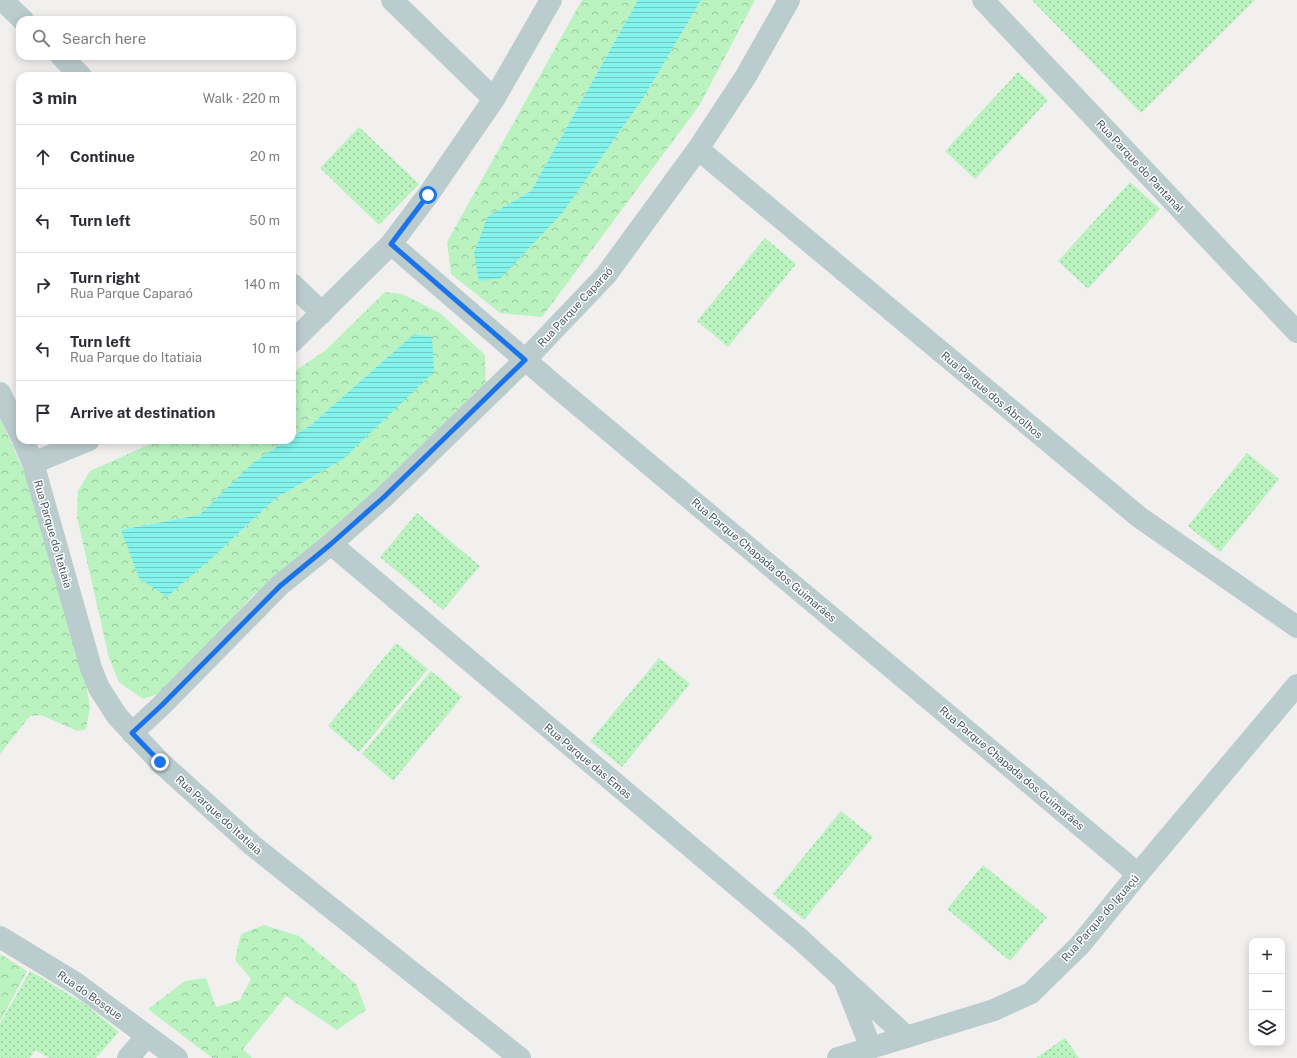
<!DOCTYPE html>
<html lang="en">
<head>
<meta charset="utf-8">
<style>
	:root { --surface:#fff; --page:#f7f7f7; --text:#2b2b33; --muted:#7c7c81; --line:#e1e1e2 }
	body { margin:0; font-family:"Public Sans",sans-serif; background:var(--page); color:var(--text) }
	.controls { position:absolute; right:12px; bottom:12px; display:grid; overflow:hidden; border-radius:8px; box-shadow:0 2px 10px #0003 }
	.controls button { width:36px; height:36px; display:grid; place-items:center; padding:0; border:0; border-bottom:1px solid var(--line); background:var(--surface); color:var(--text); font:20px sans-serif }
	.stop { position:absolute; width:12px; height:12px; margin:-9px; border:3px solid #1a73e8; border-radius:50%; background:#fff }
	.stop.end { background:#1a73e8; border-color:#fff; box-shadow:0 1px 4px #0008 }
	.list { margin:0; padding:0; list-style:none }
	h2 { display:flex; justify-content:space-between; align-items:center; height:52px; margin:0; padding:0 16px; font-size:17px }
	h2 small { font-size:13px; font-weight:400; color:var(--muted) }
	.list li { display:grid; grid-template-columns:26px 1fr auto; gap:12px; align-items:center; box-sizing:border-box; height:64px; padding:0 16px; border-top:1px solid var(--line) }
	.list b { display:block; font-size:15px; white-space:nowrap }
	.list p { margin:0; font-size:13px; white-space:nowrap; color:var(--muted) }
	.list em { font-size:13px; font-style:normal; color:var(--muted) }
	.icon { flex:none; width:22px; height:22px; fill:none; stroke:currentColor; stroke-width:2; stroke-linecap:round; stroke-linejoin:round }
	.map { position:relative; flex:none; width:1297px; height:1058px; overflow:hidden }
	.search { position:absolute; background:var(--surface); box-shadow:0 2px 10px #0003; left:16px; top:16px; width:280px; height:44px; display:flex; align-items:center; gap:10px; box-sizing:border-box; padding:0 14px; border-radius:12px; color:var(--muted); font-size:15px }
	.panel { position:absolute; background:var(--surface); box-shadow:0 2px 10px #0003; left:16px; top:72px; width:280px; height:372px; border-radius:12px }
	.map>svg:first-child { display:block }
	.green { fill:url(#green-dots) }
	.forest { fill:url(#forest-crowns) }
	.water { fill:url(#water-rules) }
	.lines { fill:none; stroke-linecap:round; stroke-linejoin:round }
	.street { stroke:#bbcccf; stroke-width:22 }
	.route { stroke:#1a73e8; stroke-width:5 }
	.labels { text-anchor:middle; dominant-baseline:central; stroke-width:3; stroke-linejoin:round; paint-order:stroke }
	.street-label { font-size:11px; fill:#45595e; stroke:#fff }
</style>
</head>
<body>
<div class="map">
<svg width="1297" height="1058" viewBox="0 0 1297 1058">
	<defs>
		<pattern id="green-dots" width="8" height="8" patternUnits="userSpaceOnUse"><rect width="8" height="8" fill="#baf2c0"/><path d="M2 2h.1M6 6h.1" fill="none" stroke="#99c79f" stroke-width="1.8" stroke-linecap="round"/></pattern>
		<pattern id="forest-crowns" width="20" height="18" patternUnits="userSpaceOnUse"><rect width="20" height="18" fill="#baf2c0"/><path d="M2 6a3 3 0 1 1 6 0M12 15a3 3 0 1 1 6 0" fill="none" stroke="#99c79f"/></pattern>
		<pattern id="water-rules" width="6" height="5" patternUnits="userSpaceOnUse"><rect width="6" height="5" fill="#84f3eb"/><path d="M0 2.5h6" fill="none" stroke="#6ec8c2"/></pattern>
	</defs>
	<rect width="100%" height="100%" fill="#f2efef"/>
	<g class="green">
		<polygon points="1032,0 1255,0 1141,113"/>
		<polygon points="1018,72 1048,100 975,179 945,151"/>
		<polygon points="359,127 419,184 379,225 320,168"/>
		<polygon points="1130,182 1160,209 1088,289 1058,261"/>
		<polygon points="765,238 796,264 728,347 697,321"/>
		<polygon points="1247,453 1279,479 1220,552 1188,526"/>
		<polygon points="417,513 480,566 443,610 380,557"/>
		<polygon points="396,643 428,669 359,752 328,726"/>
		<polygon points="659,658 690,684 622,767 590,741"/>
		<polygon points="431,671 462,697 393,781 362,754"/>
		<polygon points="841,811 873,837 804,920 773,894"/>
		<polygon points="983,865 1047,917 1010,961 947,909"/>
		<polygon points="30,971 85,1004 119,1032 96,1058 49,1058 35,1050 30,1058 0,1058 0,1024"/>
		<polygon points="1065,1038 1079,1058 1036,1058"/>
	</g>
	<g class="forest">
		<polygon points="582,0 638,0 531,191 488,216 564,211 644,97 701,0 755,0 699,106 542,317 500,313 451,274 447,242"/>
		<polygon points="385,292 402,294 440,313 485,355 486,390 344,522 252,596 169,690 143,699 119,682 109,658 77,517 78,491 90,471 159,440 287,440 254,462 199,515 121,530 167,597 210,560 276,498 342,460 311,425 292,437 292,373 326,350"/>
		<polygon points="0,418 27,478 79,643 90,707 86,729 77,731 41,715 30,716 0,754"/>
		<polygon points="264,925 299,936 356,984 366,1010 337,1030 286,996 243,1049 252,1058 212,1058 148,1009 185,981 206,978 216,1007 240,1000 251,979 235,960 241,934"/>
		<polygon points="0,954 27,971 0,1022"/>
	</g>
	<g class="water">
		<polygon points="638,0 701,0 644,97 564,211 501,278 479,281 474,253 488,216 531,191"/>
		<polygon points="414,334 432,337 434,372 342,460 276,498 210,560 167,597 139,578 121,530 199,515 254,462 287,440 292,440 292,437 311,425"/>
	</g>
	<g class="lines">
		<g class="street">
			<polyline points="2,0 23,20"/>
			<polyline points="392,0 494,99"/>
			<polyline points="983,0 1297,332"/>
			<polyline points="61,56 81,76"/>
			<polyline points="698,149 1139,517 1297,627"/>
			<polyline points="391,244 559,389 1138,874"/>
			<polyline points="292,284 322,313"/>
			<polyline points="292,342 391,244 428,195 494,99 551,0"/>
			<polyline points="0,393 20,434"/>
			<polyline points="23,440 33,463 91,668 99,688 117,716 160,762 252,845 520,1058"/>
			<polyline points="33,463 89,440"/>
			<polyline points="331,544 800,939 907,1037"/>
			<polyline points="132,733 162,705 280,585 331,544 384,497 525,360 606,275 698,149 746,76 789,0"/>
			<polyline points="0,937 77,984 177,1058"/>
			<polyline points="846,985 871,1048"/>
			<polyline points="128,1058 147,1036"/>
			<polyline points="838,1058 994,1010 1031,993 1080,945 1138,874 1297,685"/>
		</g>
	</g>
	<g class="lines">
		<polyline class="route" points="160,762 132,733 162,705 280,586 331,544 384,497 525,360 391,244 428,195"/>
	</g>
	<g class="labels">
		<g class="street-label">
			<text transform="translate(1140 166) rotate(47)">Rua Parque do Pantanal</text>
			<text transform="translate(575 307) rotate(-47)">Rua Parque Caparaó</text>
			<text transform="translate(992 395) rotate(40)">Rua Parque dos Abrolhos</text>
			<text transform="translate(53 534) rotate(74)">Rua Parque do Itatiaia</text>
			<text transform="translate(764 560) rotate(40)">Rua Parque Chapada dos Guimarães</text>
			<text transform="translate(588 761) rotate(40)">Rua Parque das Emas</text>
			<text transform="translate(1012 768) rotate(40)">Rua Parque Chapada dos Guimarães</text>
			<text transform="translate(219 815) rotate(42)">Rua Parque do Itatiaia</text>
			<text transform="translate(1100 918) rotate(-49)">Rua Parque do Iguaçú</text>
			<text transform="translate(90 995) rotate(35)">Rua do Bosque</text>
		</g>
	</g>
</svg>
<div class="controls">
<button>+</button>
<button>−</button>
<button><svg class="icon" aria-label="layers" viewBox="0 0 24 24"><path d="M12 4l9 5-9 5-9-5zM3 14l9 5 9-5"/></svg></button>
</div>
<div class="stop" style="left:428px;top:195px"></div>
<div class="stop end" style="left:160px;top:762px"></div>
<div class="search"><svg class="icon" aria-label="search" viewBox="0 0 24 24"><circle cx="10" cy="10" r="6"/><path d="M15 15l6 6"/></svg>Search here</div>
<section class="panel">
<h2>3 min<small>Walk · 220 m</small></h2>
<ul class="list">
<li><svg class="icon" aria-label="ahead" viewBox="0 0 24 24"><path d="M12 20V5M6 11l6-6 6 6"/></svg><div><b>Continue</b></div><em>20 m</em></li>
<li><svg class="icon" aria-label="left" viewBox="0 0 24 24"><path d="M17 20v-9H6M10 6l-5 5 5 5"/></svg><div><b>Turn left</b></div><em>50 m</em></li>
<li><svg class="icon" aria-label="right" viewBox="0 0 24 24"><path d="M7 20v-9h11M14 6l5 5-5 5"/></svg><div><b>Turn right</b><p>Rua Parque Caparaó</p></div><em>140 m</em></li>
<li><svg class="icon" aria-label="left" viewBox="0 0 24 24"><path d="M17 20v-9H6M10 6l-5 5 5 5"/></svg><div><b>Turn left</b><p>Rua Parque do Itatiaia</p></div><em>10 m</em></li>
<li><svg class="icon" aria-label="arrive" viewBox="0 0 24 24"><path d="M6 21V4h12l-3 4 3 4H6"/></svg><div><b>Arrive at destination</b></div></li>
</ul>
</section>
</div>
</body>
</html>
